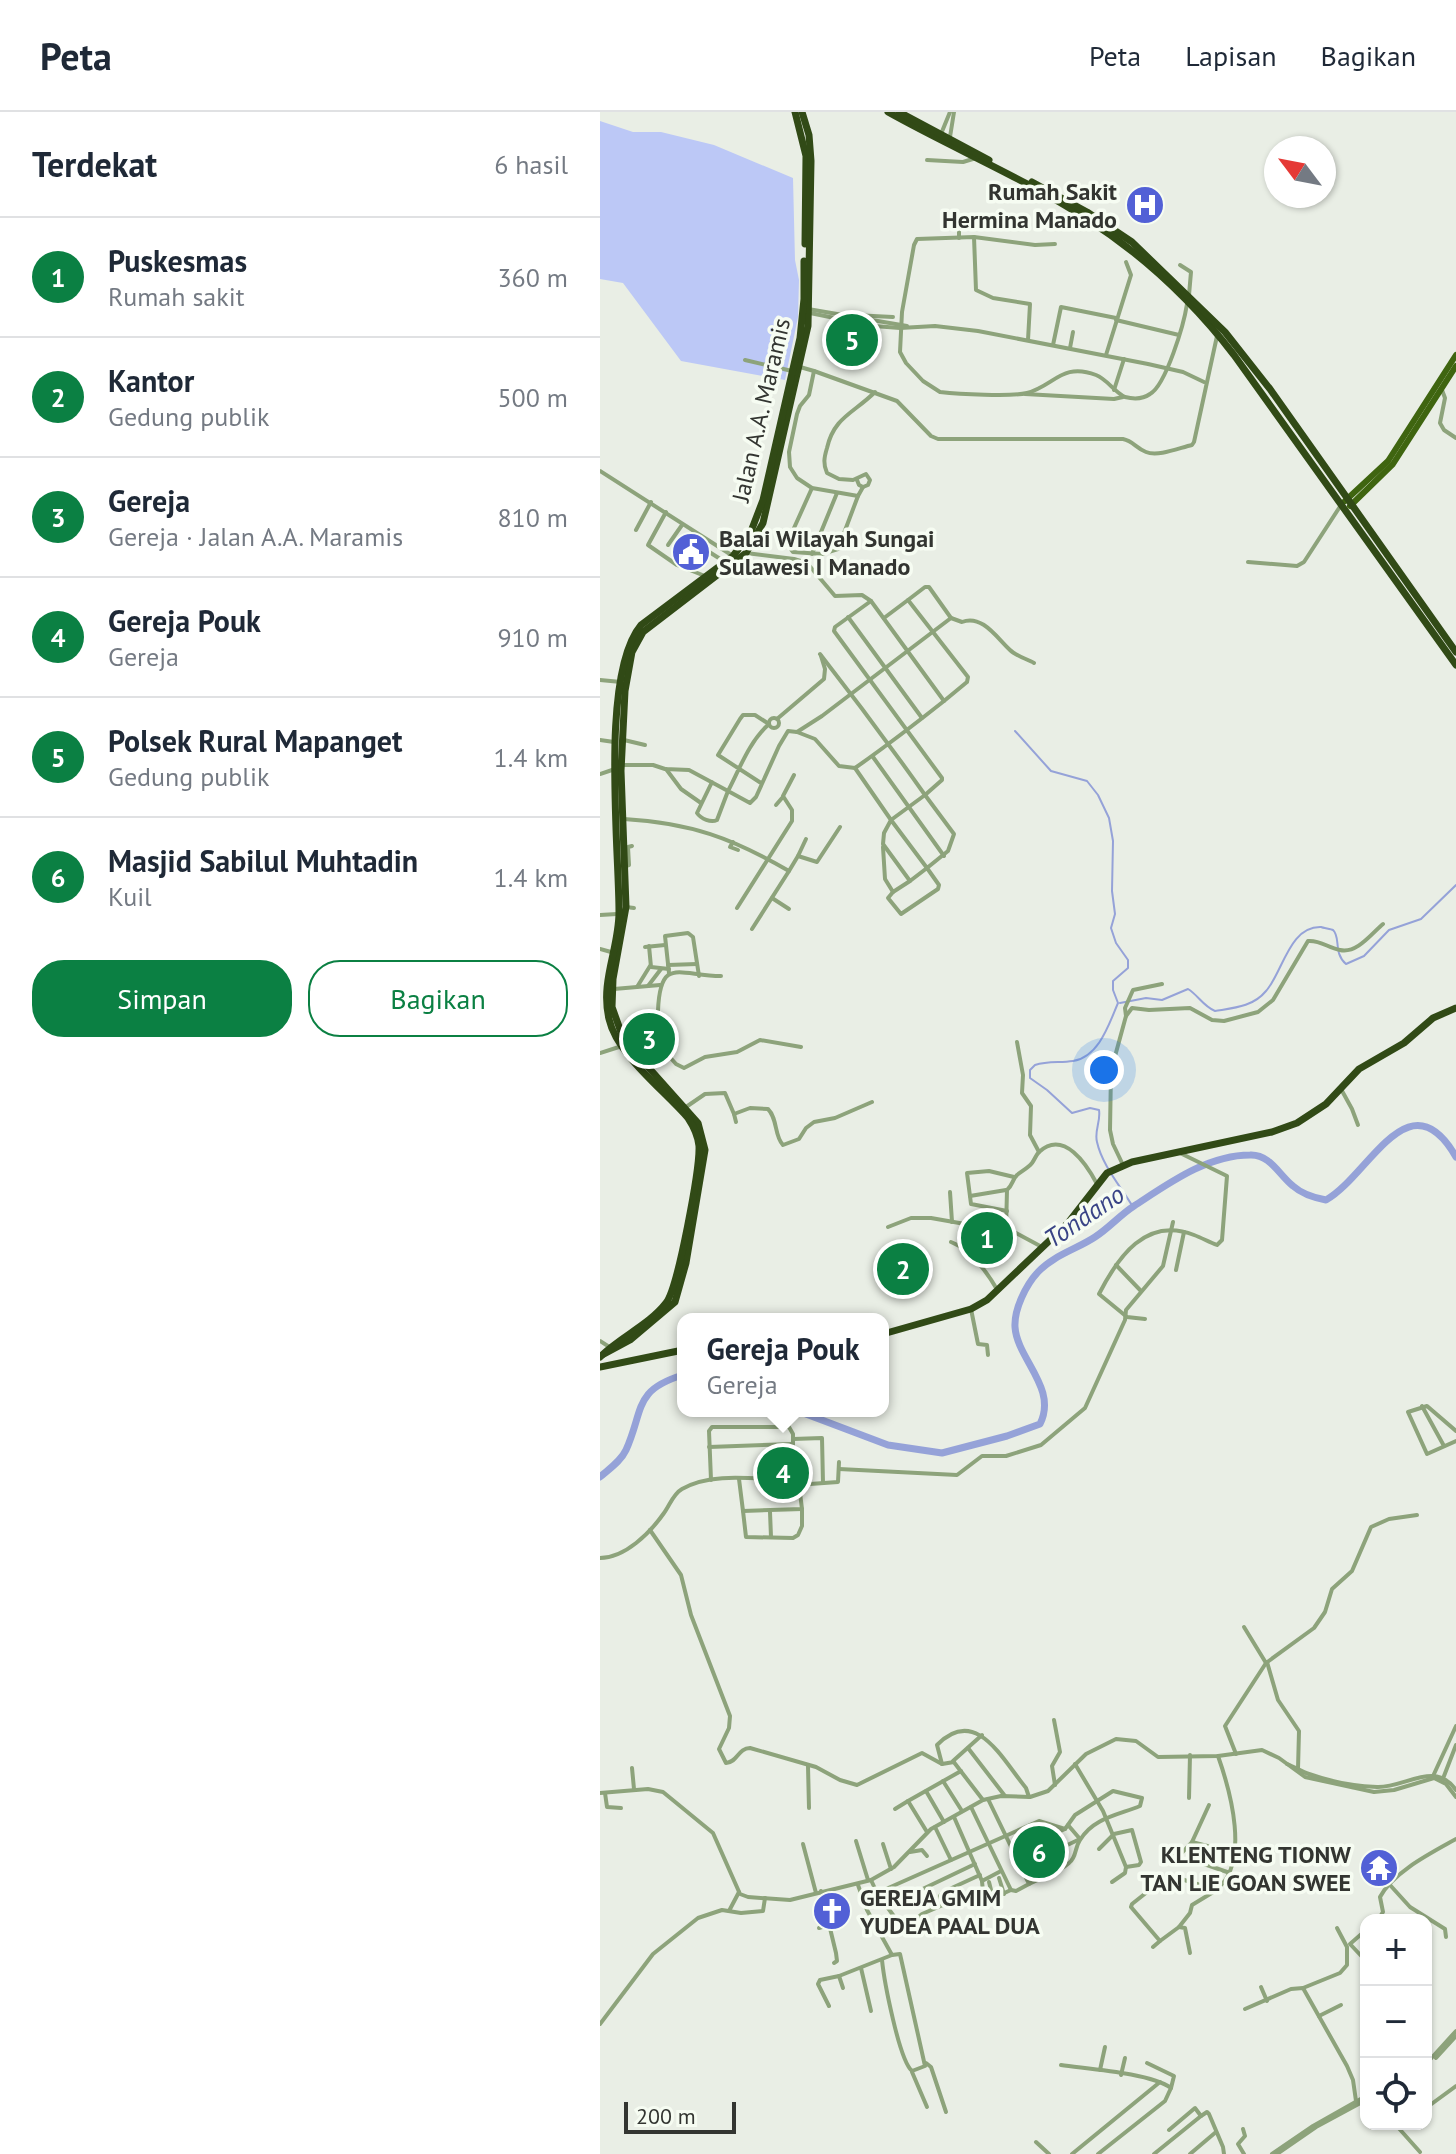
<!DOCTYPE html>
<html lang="id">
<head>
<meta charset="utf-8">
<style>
	:root { --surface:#fff; --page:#f6f6f7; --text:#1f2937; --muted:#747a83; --line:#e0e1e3; --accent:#0b8043 }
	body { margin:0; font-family:"PT Sans",sans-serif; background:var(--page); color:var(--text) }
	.controls { position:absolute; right:24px; bottom:24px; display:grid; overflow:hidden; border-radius:16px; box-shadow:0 2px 6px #0004 }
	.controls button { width:72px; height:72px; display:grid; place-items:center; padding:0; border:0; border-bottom:2px solid var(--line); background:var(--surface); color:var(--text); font:40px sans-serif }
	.compass { position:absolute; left:664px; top:24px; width:72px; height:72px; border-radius:50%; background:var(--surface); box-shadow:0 2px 6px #0004; rotate:302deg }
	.scale { position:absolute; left:24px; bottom:20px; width:112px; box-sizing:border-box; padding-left:8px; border:4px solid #333531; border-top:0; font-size:22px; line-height:28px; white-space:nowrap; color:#333531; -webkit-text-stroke:6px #f6fcf2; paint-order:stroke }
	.you { position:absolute; left:504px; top:958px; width:28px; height:28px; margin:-20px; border:6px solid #fff; border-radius:50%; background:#1a73e8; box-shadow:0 0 0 12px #1a73e833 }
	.badge { display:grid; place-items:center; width:52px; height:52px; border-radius:50%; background:var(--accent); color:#fff; font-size:26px; font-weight:700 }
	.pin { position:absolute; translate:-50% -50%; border:4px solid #fff; box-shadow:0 2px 8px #0006 }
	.popup { position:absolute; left:77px; top:1201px; width:212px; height:104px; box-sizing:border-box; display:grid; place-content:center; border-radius:16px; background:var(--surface); filter:drop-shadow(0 2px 6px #0005); font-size:26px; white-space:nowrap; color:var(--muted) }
	.popup b { font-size:30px; color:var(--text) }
	.popup::after { content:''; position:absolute; left:50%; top:100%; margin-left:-16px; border:16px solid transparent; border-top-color:var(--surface) }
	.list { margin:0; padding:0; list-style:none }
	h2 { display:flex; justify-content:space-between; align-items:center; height:104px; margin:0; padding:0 32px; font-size:34px }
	h2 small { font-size:26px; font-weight:400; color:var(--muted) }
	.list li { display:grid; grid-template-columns:52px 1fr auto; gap:24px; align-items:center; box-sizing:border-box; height:120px; padding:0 32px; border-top:2px solid var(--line) }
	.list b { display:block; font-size:30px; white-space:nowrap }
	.list p { margin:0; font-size:26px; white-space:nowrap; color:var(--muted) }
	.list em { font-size:26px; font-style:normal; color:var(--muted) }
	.actions { display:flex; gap:16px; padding:24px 32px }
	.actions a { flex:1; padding:18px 0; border:2px solid var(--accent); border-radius:32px; text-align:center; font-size:28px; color:var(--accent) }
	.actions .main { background:var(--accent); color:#fff }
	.icon { flex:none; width:44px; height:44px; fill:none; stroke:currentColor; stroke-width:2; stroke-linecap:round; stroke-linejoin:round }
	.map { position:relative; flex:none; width:856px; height:2042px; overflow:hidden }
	header { display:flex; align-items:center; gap:48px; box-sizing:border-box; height:112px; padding:0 40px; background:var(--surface); border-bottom:2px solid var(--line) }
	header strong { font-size:38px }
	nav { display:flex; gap:44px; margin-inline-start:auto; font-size:28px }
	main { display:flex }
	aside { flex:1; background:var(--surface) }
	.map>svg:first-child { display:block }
	.green { fill:#bcc8f6 }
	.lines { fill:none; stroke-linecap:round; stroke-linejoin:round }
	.stream { stroke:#95a2d8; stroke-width:2 }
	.river { stroke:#95a2d8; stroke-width:7 }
	.minor { stroke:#8da37b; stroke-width:4 }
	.major { stroke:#3f6510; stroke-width:6 }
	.highway { stroke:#314a16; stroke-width:7 }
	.labels { text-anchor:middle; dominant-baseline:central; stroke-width:7; stroke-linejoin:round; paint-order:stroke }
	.poi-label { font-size:24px; font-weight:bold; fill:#333531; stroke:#f6fcf2; text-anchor:end }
	.street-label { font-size:24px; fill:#333531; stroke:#f6fcf2 }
	.water-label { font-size:26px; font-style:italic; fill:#394486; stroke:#f6fcf2 }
</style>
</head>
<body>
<header>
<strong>Peta</strong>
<nav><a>Peta</a><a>Lapisan</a><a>Bagikan</a></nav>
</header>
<main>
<aside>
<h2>Terdekat<small>6 hasil</small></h2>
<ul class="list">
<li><span class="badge">1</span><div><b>Puskesmas</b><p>Rumah sakit</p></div><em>360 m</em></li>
<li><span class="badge">2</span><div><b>Kantor</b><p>Gedung publik</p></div><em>500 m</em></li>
<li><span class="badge">3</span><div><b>Gereja</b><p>Gereja · Jalan A.A. Maramis</p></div><em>810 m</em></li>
<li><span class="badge">4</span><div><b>Gereja Pouk</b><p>Gereja</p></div><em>910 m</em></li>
<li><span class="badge">5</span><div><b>Polsek Rural Mapanget</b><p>Gedung publik</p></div><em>1.4 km</em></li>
<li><span class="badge">6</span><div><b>Masjid Sabilul Muhtadin</b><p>Kuil</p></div><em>1.4 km</em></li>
</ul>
<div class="actions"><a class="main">Simpan</a><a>Bagikan</a></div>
</aside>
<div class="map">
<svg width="856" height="2042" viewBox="0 0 856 2042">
	<rect width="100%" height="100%" fill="#e9eee5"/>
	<polygon class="green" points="0,9 33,20 61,20 114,33 193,66 195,148 199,168 198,205 185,268 81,249 23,171 0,167"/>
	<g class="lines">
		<g class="stream">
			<path d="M415,619L451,659L487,669L498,683L509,706L513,729L512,779L515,802L511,816L516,831L528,848V856L513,869V878L518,891C509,912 499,945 473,949C460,951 448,949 435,953L430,958V966L447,978L472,1001L490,996L499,998C501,1009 494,1019 497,1030C502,1053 521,1075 533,1095"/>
			<path d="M520,891L546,886L562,888L588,877C598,883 603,894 615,899C633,896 653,895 666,879C683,860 689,814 721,815C723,816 731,817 733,818C741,825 733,841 746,852L764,844L789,818L821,807L856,773"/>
		</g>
		<g class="river">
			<path d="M198,1299L288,1333L342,1341L407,1324L440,1312C458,1276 417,1247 415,1215C414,1197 426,1173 438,1160C454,1143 477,1137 495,1125C509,1116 520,1103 534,1094C568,1072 607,1043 650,1043C670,1042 679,1063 693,1074C702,1082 715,1086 726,1088C769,1064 809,963 856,1045"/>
			<path d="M0,1365C9,1357 21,1349 26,1338C44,1298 33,1278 83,1263"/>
		</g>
		<g class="minor">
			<polyline points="341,22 350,0"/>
			<polyline points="350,25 354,0"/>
			<polyline points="327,48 363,50 376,46"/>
			<polyline points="359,106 359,126"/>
			<polyline points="374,125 376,178 393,186 430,192 428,228"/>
			<path d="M455,132L435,133L374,125L317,127L314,133L302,200L300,240L306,251L323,269L340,280C358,282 411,285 427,281C454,274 462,250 496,263C507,267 514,280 525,285C533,287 543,287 550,282C566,273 584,212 587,192"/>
			<polyline points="580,153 591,160 589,183"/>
			<polyline points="208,197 307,214"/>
			<polyline points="210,201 274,214 300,216 335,214 378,219 548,252 583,260 604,270"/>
			<polyline points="251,206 253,203 293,205"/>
			<polyline points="516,208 579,223"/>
			<polyline points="453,233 461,195 516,206"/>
			<polyline points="470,236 473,220"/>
			<polyline points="506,243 531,163 526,150"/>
			<polyline points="145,248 192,259"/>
			<polyline points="200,255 214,259 209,283 200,294 197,302 189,340 190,355 197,366 212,376 258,384 263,375"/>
			<path d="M214,259L297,289L331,324L338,327H523C533,329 536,336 546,340C558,345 579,336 592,333L594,330L617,224"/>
			<polyline points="514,278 524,247"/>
			<polyline points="842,278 845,286 840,311 844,318 856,326"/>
			<polyline points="425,282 514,287 523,285"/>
			<polyline points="0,359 133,444"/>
			<path d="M257,368L259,373L263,375L268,373L270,368L266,362L253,368L239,367L227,361C223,352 224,346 227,336C234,305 254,301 275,280"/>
			<polyline points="212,376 194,416 190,436 193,440 222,442 238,437 258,384"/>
			<polyline points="66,400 48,433 77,453 105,464"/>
			<polyline points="36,418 51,390"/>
			<polyline points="92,429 125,450"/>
			<polyline points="68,433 82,413"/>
			<polyline points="146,441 194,447 207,451 235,484 262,483 271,489"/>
			<polyline points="212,442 237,381"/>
			<polyline points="648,450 697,454 704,450 741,393"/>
			<polyline points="94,456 106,438"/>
			<polyline points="248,505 322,606"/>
			<polyline points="284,506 308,488 368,565 367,570 344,589"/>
			<path d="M351,506L362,510C382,502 397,526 410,538C416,544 427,547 434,551"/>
			<polyline points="0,568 21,570"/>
			<circle cx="174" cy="611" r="5"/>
			<polyline points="177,607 224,567 225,557 221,544"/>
			<path d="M197,620L215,627L239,654L255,656C285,635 315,612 344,589L271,489L235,515L234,519L342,666V668L325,683C291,635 256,588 220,542"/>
			<polyline points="0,628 14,630"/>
			<polyline points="24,628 45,633"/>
			<polyline points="273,645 344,744"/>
			<path d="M21,653H53L65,657L89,658L128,679L117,708C111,711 101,707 97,701L112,670"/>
			<polyline points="255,656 291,708 325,683 354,722 348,739 327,756 291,708 284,721 283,732 310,769 327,756 339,773 338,777 301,802 288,786 293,780"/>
			<polyline points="66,657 81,677 101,691"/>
			<polyline points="0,662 15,657"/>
			<path d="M161,671L118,643L140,607L143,603H155L169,612C149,630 140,656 128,679L150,691L156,685L179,634L188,619L197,620L222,604L351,506L329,475H325L308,488"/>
			<polyline points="176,693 182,686"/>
			<path d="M24,707C91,711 132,726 189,759L198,744L217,750L240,715"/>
			<polyline points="133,730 130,735 138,738"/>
			<polyline points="283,735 285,767 293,780 310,769"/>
			<polyline points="198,744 206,727"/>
			<polyline points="26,754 29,753 28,735 32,734"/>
			<polyline points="172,786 189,797"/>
			<polyline points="26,795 34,796"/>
			<polyline points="137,796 192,709 192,698 183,684 194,663"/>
			<polyline points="0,803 17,802"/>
			<polyline points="152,817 189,759"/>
			<polyline points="49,834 51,855 69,857"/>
			<polyline points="45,835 65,833"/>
			<polyline points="0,837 11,840"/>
			<polyline points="68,853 97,852"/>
			<polyline points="69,861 65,824 88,821 93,825 99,864"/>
			<polyline points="48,874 61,857"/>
			<polyline points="37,875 50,854"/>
			<polyline points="14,877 60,873"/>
			<path d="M58,899C60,843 80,864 121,864"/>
			<path d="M526,904L532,896L549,898L590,896L612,908L624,909L658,900L673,888L708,829C721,828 728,836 740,838C757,842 772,821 783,812"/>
			<polyline points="417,930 423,963 422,981 431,994 430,1023 439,1040"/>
			<polyline points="0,941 22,934"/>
			<polyline points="42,948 60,934 76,952 84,956 105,945 137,940 160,928 201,935"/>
			<polyline points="741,977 752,997 758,1013"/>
			<path d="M86,995L105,982L125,981L134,1002L150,996L168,997C178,1007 174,1024 183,1033L199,1027L206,1016L214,1010L235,1006L272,990"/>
			<polyline points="134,1002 136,1010"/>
			<polyline points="523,1053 513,1032 510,1018 511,959 526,904 525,896 533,878 562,872"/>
			<polyline points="350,1080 352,1110"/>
			<polyline points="370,1084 406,1078"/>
			<polyline points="407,1099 371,1092 367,1061 389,1059 414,1065"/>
			<polyline points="288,1115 311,1106 331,1106 416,1121 442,1135"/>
			<path d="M406,1118L407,1078C413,1073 412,1068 417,1063C422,1059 428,1056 432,1051C435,1047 436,1043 439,1040C464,1017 487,1053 497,1072"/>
			<path d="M351,1130C372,1138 387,1160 398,1179"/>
			<polyline points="516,1153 541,1179"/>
			<polyline points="576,1158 584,1120"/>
			<polyline points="371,1197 378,1232 387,1233 388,1243"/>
			<path d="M545,1207L527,1205L499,1182C518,1145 546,1104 594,1123C602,1126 609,1130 617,1133L622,1128L627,1064L580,1041"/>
			<polyline points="0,1229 11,1236"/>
			<polyline points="822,1294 844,1334"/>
			<polyline points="856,1319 827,1294 808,1300 827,1342 856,1329"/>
			<polyline points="193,1327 222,1326 223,1371"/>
			<polyline points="109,1335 193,1332"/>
			<polyline points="239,1357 357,1363 382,1344 406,1344 441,1333 485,1296 525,1208 526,1198 563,1154 573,1110"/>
			<polyline points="139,1367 143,1399 202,1397 199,1373"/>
			<polyline points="111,1368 109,1319 112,1315 189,1315 193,1322 193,1368 196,1373 238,1370 239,1350"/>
			<polyline points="168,1368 169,1348 193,1348"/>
			<polyline points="143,1399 146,1425 193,1426 198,1423 202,1414 202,1397"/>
			<polyline points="170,1400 171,1425"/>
			<path d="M50,1418L81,1463L91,1503L130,1604L129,1616L119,1637L126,1651C138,1650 138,1636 150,1636L216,1655L240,1668L257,1673L322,1641L342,1652L354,1650"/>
			<path d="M0,1446C25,1446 50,1421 64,1401C70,1393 73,1382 82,1377C113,1359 159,1368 193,1368"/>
			<polyline points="644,1515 666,1551"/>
			<polyline points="667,1550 678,1588 699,1619 698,1657"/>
			<polyline points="454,1608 460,1640 452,1654 455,1673"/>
			<polyline points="382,1623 353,1649 383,1688"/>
			<polyline points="368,1636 405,1684"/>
			<polyline points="636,1642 625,1614 666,1551 714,1516 725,1500 732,1477 752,1459 771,1415 789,1407 817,1403"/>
			<path d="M342,1652L337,1633C376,1593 402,1647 426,1676L429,1685"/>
			<polyline points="475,1652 503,1699 526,1755"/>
			<path d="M687,1652C695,1655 702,1660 709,1662C731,1670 754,1674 777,1675C805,1676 835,1648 856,1678"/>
			<polyline points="208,1654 209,1696"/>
			<polyline points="32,1656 34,1677"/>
			<polyline points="834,1662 856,1614"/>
			<polyline points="844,1664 856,1633"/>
			<polyline points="343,1669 362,1699"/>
			<polyline points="326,1679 344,1710"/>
			<polyline points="0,1681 48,1677 63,1680 113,1721 140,1782 148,1785 190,1788 271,1768 294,1755 331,1717 383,1688 401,1684 430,1685 448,1679 486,1642 516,1627 536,1629 558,1645 618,1644 662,1638 679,1646 705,1665 774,1680 794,1678 834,1666 846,1672 856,1685"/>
			<polyline points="5,1681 7,1695 21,1696"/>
			<polyline points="589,1686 590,1643"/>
			<polyline points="371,1695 411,1778 416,1779 429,1772 388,1687"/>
			<polyline points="295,1697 308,1689"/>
			<polyline points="335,1715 351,1748"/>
			<polyline points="327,1720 308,1689 361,1659"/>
			<polyline points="256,1729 268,1768"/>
			<polyline points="592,1730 634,1741"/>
			<polyline points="203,1732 216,1781"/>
			<polyline points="283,1732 291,1757"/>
			<polyline points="499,1737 514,1722 532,1718 541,1750 539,1753 526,1755"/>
			<polyline points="310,1740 322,1738 327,1744"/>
			<path d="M413,1740L465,1717L475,1703L513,1679L542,1686L540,1694C518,1703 493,1706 480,1728C474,1737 477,1745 469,1751C458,1761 442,1765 429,1772"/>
			<polyline points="573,1744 579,1744 592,1730 609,1693"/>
			<polyline points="604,1752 630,1761"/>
			<polyline points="421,1755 480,1727 468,1713"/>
			<polyline points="629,1764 647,1773"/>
			<polyline points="399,1766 404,1782"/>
			<polyline points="271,1768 277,1781 304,1818 322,1802 343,1793 359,1794 383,1780 382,1769 354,1705"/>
			<polyline points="382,1769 401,1759"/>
			<polyline points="389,1770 393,1786 411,1778"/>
			<polyline points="512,1770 525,1761 526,1755"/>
			<polyline points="258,1773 267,1798 292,1843"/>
			<polyline points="790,1773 810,1795 845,1817 846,1825"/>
			<polyline points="221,1779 236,1841 237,1849 234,1851"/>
			<polyline points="277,1781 439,1709 465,1717"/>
			<polyline points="343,1793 340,1784 343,1780 380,1763"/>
			<polyline points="287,1794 375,1752"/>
			<polyline points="129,1799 139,1780"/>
			<path d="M781,1808L779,1806L783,1800L780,1785C793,1760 831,1741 856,1727"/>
			<polyline points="219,1816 228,1813"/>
			<polyline points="766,1818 750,1832 766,1849"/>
			<polyline points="560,1829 579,1815"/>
			<path d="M553,1835L560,1829L531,1795L532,1792L566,1765L578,1766L616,1778C651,1751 630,1678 618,1644"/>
			<polyline points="590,1841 585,1816 579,1815 590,1801 592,1793 615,1779"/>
			<polyline points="261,1856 271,1899"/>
			<polyline points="239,1864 243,1876"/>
			<polyline points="661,1875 667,1889"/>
			<polyline points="703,1876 740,1861 747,1853 747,1835 737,1816"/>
			<path d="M229,1894L218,1872L220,1868L239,1864L292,1843L300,1842L325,1954L312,1959C299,1948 284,1868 282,1848"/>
			<polyline points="645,1897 691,1877 703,1876 747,1954 753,1968 756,1989"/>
			<polyline points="719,1904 741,1893"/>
			<polyline points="0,1912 53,1842 98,1806 122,1798 141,1801 163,1799 165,1786"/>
			<polyline points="836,1946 856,1924"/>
			<polyline points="326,1951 331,1955 346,2000"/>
			<polyline points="547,1951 574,1964 571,1976"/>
			<polyline points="826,1952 856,1919"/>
			<path d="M461,1953C489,1957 550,1961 571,1976L565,1989L498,2042"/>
			<polyline points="500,1958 505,1935"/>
			<polyline points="312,1960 327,1995"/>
			<polyline points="521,1963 525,1946"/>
			<polyline points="826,1996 856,1974"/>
			<polyline points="601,2004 607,2000 609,2002 623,2035 624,2042"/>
			<polyline points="795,2012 820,2040"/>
			<polyline points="643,2017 645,2024 638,2032 644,2042"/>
			<polyline points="436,2030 449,2042"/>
			<polyline points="472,2042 560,1970"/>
			<polyline points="554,2042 601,2004 595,1996 569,2018"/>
			<polyline points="590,2042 616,2020"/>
			<polyline points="672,2042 713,2014 766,1984"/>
			<polyline points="677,2042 716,2015 766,1988"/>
		</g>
		<g class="major">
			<polyline points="745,389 788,349 856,243"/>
			<polyline points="750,394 793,352 856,254"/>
		</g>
		<g class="highway">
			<polyline points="195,0 206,44 205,132"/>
			<path d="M288,0C354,37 424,66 487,107C543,143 594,191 634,243L856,553"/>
			<polyline points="299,0 389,48"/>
			<polyline points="432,70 487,100 532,130 625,220 670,277 856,540"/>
			<polyline points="283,1222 371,1197 387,1188 468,1111 507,1061 532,1050 672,1020 697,1011 726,992 759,957 804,931 833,906 856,896"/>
			<polyline points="4,1242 30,1228 75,1190 86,1151 105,1038 98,1011 32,937 22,923 12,895 13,867 26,795 21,659 25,579 32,540 43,520 146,441 163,411 208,214 211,49 209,23 202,0"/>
			<path d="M0,1245C20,1225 49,1213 66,1191C78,1176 100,1056 99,1034C98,1024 94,1015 88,1006C64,978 17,943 9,907C0,869 19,837 19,800C19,734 0,562 41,513L133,444L150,422L163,388L200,226L204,187V149"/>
			<polyline points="0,1255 83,1238"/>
		</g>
	</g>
	<defs>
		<symbol id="hospital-disc" viewBox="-11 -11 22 22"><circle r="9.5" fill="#5260d6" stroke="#f6fcf2"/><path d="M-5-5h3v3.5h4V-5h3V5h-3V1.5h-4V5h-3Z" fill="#fff"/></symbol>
		<symbol id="civic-disc" viewBox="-11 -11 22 22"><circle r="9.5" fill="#5260d6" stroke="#f6fcf2"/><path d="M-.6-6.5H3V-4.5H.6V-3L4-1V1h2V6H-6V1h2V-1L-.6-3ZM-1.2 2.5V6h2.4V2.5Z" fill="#fff"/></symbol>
		<symbol id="temple-disc" viewBox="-11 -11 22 22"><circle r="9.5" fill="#5260d6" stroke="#f6fcf2"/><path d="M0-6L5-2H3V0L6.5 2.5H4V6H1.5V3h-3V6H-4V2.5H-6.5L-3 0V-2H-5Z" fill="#fff"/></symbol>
		<symbol id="church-disc" viewBox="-11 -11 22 22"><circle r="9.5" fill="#5260d6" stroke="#f6fcf2"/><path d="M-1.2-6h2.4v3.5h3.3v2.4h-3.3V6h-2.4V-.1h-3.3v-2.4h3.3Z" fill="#fff"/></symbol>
	</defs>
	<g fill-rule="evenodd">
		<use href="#hospital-disc" x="523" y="71" width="44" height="44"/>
		<use href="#civic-disc" x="69" y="418" width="44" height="44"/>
		<use href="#temple-disc" x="757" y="1734" width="44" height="44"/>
		<use href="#church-disc" x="210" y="1777" width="44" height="44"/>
	</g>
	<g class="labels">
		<g class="poi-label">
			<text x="517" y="79">Rumah Sakit<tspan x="517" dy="28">Hermina Manado</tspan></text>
			<text x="119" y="426" text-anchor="start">Balai Wilayah Sungai<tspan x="119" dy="28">Sulawesi I Manado</tspan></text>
			<text x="751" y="1742">KLENTENG TIONW<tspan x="751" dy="28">TAN LIE GOAN SWEE</tspan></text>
			<text x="260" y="1785" text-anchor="start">GEREJA GMIM<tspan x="260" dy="28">YUDEA PAAL DUA</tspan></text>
		</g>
		<g class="street-label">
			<text transform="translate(161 298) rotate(-77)">Jalan A.A. Maramis</text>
		</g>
		<g class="water-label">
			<text transform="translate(484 1104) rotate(-34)">Tondano</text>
		</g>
	</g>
</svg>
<div class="controls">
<button>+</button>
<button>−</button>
<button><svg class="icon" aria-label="locate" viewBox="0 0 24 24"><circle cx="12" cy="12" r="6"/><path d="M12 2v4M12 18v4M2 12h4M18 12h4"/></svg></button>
</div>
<svg class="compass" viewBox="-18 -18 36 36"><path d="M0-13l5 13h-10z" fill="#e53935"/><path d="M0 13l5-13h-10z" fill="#747a83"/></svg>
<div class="scale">200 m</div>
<div class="you"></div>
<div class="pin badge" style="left:387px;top:1126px">1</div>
<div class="pin badge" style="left:303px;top:1157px">2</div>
<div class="pin badge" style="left:49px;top:927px">3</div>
<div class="pin badge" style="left:183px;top:1361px">4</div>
<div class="popup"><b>Gereja Pouk</b>Gereja</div>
<div class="pin badge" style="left:252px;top:228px">5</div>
<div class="pin badge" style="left:439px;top:1740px">6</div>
</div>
</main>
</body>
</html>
